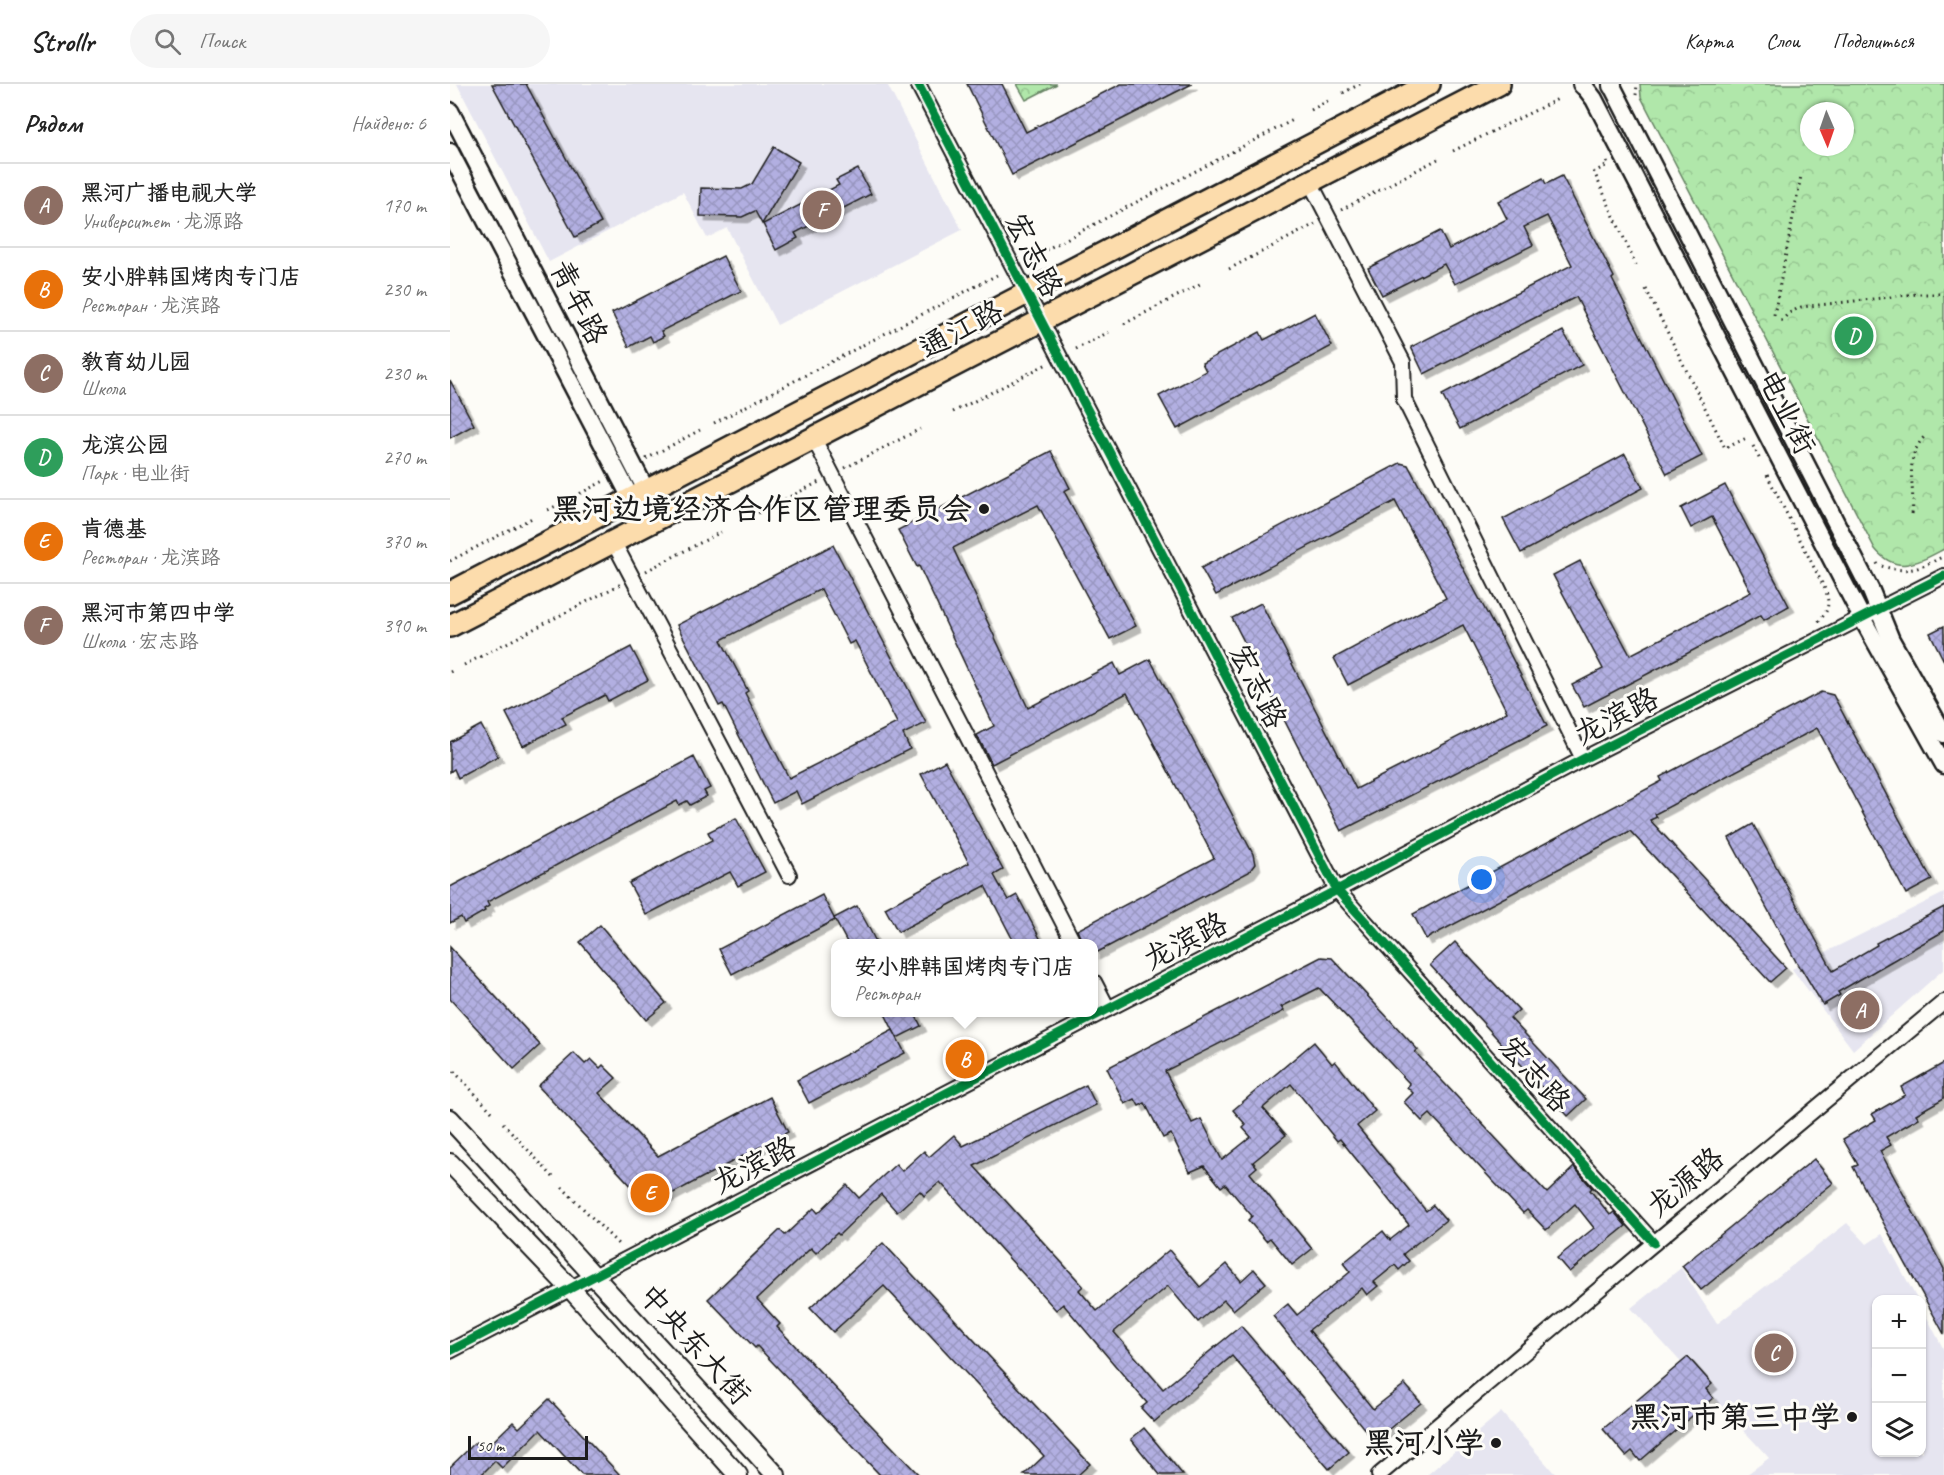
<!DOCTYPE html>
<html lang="ru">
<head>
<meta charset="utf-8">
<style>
	:root { --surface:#fff; --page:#f6f6f6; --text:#222; --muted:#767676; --line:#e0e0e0; --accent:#2563eb }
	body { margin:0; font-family:Caveat,"LXGW WenKai TC",sans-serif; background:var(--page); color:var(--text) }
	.controls { position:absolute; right:18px; bottom:18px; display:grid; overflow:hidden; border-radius:12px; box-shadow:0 2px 4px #0004 }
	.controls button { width:54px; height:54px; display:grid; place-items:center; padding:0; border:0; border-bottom:2px solid var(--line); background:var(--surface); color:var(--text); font:30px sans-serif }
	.compass { position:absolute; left:1350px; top:18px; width:54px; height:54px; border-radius:50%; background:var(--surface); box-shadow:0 2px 4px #0004; rotate:178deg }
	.scale { position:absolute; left:18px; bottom:15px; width:120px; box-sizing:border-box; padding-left:6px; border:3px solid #1c1c1c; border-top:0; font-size:16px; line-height:21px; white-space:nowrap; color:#1c1c1c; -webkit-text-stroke:4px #fdfcf7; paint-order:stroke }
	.you { position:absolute; left:1032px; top:796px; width:21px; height:21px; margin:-15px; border:4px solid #fff; border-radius:50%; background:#1a73e8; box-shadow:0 0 0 9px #1a73e833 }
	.badge { display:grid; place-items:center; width:39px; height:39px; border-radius:50%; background:var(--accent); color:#fff; font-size:20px; font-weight:700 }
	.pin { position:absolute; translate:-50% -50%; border:3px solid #fff; box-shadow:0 2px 6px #0006 }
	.popup { position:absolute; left:381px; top:855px; width:267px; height:78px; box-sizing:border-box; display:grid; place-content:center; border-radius:12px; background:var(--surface); filter:drop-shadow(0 2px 4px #0005); font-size:20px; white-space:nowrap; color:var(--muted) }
	.popup b { font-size:22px; color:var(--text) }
	.popup::after { content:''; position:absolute; left:50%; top:100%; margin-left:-12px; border:12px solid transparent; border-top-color:var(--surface) }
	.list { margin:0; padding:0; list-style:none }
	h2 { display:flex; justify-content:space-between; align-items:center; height:78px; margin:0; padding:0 24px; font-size:26px }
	h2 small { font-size:20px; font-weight:400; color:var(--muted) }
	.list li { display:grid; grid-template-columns:39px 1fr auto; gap:18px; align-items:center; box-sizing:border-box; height:84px; padding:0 24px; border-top:2px solid var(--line) }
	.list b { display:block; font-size:22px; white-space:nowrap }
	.list p { margin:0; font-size:20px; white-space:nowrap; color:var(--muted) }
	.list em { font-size:20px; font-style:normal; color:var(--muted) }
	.icon { flex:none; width:33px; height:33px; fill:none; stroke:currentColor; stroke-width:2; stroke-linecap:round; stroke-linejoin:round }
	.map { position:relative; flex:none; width:1494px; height:1391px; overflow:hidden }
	header { display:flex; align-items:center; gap:36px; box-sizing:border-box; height:84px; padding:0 30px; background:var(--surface); border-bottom:2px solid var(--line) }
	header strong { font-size:28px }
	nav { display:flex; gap:33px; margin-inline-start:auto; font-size:21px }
	.search { width:420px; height:54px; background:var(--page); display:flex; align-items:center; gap:15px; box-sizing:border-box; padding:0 21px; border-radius:33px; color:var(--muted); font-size:22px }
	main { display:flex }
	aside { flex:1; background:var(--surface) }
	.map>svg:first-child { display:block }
	.built { fill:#e6e5f0 }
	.park { fill:url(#park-crowns); stroke:#668263; stroke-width:1.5; fill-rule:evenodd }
	.building { fill:url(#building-cross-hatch); stroke:#1c1c1c; stroke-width:1.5; fill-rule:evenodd; filter:url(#shadow) }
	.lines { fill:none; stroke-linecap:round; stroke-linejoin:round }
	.minor-casing { stroke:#1c1c1c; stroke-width:18 }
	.tertiary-casing { stroke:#1c1c1c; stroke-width:21 }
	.secondary-casing { stroke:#1c1c1c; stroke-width:22 }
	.primary-casing { stroke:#1c1c1c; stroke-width:26 }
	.path { stroke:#1c1c1c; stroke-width:3; stroke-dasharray:1.5 4.5; stroke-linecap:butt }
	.minor { stroke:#fdfcf7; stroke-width:14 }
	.tertiary { stroke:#fdfcf7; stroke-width:16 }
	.secondary { stroke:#fdfcf7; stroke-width:18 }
	.primary { stroke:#fcdcac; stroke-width:21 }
	.cycleway-casing { stroke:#fdfcf7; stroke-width:13 }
	.cycleway { stroke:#00873e; stroke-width:9 }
	.poi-dot { fill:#1c1c1c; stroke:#fdfcf7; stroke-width:2 }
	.labels { text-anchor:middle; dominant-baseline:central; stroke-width:6; stroke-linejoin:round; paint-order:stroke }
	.street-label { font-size:30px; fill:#1c1c1c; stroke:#fdfcf7 }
	.poi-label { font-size:30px; font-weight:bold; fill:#1c1c1c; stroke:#fdfcf7; text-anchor:end }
</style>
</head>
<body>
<header>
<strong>Strollr</strong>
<div class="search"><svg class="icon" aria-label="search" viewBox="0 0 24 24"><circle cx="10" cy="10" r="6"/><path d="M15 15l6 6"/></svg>Поиск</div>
<nav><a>Карта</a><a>Слои</a><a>Поделиться</a></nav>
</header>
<main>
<aside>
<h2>Рядом<small>Найдено: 6</small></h2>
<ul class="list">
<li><span class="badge" style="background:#8d6e63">A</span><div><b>黑河广播电视大学</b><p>Университет · 龙源路</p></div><em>170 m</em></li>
<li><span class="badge" style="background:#e8710a">B</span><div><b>安小胖韩国烤肉专门店</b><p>Ресторан · 龙滨路</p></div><em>230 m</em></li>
<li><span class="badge" style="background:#8d6e63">C</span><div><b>教育幼儿园</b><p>Школа</p></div><em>230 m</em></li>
<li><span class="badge" style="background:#2e9e5b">D</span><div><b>龙滨公园</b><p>Парк · 电业街</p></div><em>270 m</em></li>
<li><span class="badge" style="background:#e8710a">E</span><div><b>肯德基</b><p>Ресторан · 龙滨路</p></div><em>370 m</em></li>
<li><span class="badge" style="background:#8d6e63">F</span><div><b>黑河市第四中学</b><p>Школа · 宏志路</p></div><em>390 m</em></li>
</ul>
</aside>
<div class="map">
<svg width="1494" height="1391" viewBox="0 0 1494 1391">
	<defs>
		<pattern id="park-crowns" width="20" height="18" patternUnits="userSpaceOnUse" patternTransform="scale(1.5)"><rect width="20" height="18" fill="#b0e7aa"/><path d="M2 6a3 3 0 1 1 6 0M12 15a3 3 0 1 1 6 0" fill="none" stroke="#97c692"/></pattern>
		<pattern id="building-cross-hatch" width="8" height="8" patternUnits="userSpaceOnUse" patternTransform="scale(1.5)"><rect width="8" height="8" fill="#b2afe1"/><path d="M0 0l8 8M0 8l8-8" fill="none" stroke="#9896c0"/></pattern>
		<filter id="shadow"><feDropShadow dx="5.5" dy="5.5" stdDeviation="0" flood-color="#0004"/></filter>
	</defs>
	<rect width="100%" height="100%" fill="#fdfcf7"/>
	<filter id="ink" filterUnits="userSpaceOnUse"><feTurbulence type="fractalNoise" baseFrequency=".0167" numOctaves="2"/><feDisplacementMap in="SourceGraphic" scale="12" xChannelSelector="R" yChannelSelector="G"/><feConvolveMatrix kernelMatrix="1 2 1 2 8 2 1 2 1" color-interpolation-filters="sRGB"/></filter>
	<g filter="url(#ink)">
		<g class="built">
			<polygon points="7,0 437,0 512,146 327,241 277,144 257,154 233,108 99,178"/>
			<polygon points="1494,809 1494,885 1403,966 1342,885"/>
			<polygon points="1397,1139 1417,1160 1432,1150 1467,1215 1426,1216 1426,1368 1472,1368 1472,1224 1494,1266 1494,1391 1296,1391 1319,1374 1181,1224 1231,1184 1267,1240"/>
			<polygon points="1051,1328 1106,1391 977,1391"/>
		</g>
		<g class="park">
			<polygon points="567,0 607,0 576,16"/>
			<path d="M1190,0H1494V465C1469,478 1447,492 1425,465L1191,13ZM1359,27H1395V63H1359Z"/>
		</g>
		<g class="building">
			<polygon points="42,0 76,0 151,139 125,153"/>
			<polygon points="517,0 552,0 576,48 671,0 742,0 562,91"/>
			<polygon points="324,63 349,78 312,140 305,127 292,133 250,132 251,104 292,105 302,100"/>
			<polygon points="408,85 421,110 345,149 348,154 326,166 313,140 389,101 386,96"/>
			<polygon points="1112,92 1164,193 1162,195 1252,372 1217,390 1126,213 974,290 961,263 1122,181 1097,132 1074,143 1083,161 1005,200 994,180 932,211 918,184 990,147 999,165 1057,135 1048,117 1093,94 1096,100"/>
			<polygon points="273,172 291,207 211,247 214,252 203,258 200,252 179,263 162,229"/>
			<polygon points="865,229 882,262 727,345 709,312 756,287 752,279 810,248 814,256"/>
			<polygon points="1113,247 1132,281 1010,345 992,311"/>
			<polygon points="0,296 24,341 0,354"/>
			<polygon points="601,367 620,404 614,407 686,542 660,555 588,421 503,464 578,624 664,579 670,591 700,575 803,770 805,780 799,788 644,870 644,860 633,860 627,846 764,774 677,609 542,680 527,651 544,642 469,482 467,483 448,446"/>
			<polygon points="1175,370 1193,404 1071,469 1053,435"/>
			<polygon points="950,379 958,381 1045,544 1046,543 1097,642 891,747 782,534 811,519 906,705 1057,628 1013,541 898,601 884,574 996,514 945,417 766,511 751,484"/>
			<polygon points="1275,401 1339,522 1314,536 1311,531 1134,623 1122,601 1153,585 1103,491 1130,477 1180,571 1301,508 1262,433 1241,444 1231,424"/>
			<path d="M383,461L476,639L453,650L460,665L352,720L346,707L323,719L273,620L269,622L227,541ZM371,505L399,560L405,557L447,639L339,694L295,609L298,607L271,556Z"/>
			<polygon points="1494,542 1494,577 1480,549"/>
			<polygon points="181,563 198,596 158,617 155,611 112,633 116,640 73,662 56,629"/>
			<polygon points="1371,608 1383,611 1482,796 1456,810 1367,644 1205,730 1207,733 1200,736 1336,884 1320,898 1180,747 976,855 963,830 1212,697 1210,693"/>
			<polygon points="31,641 48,672 8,694 4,685 0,688 0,658"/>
			<polygon points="244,673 260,704 254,707 257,712 240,721 237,717 229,721 227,717 37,818 39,822 34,825 35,827 14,839 11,833 0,839 0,803"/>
			<polygon points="495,677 553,786 544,791 558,816 567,811 593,860 565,860 535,802 448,848 435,824 519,779 471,690"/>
			<polygon points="286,734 315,788 288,802 280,788 196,831 179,799 262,756 258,748"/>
			<polygon points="1303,740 1383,887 1427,861 1426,859 1494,823 1494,847 1388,908 1390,911 1373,921 1351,884 1350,885 1279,754"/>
			<polygon points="372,811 385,836 282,890 269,865"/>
			<polygon points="407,822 417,840 427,860 398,860 384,834"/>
			<polygon points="150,841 216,919 196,936 130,858"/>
			<polygon points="1005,858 1069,926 1060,934 1136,1015 1118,1032 980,881"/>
			<polygon points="0,863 90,961 64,985 0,915"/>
			<polygon points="871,873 882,874 968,966 965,968 1097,1109 1124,1083 1142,1104 1140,1106 1160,1131 1164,1128 1176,1142 1119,1188 1107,1174 1144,1144 1125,1120 1096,1146 1077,1126 1073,1129 980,1030 972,1037 954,1018 963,1009 957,1003 960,1000 869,904 831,923 834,927 715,987 742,1039 751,1035 772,1076 801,1053 793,1044 796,1041 783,1026 864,958 882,980 885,977 925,1027 907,1042 976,1127 983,1121 996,1136 953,1170 959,1177 949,1186 945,1181 924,1198 928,1202 917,1211 912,1204 859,1246 923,1325 955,1300 971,1319 924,1357 823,1232 838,1220 847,1231 900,1188 893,1179 933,1147 940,1156 959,1141 890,1055 887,1057 841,1000 813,1024 836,1051 803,1078 807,1083 800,1089 862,1165 842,1181 820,1154 816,1157 798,1136 802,1132 775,1100 771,1103 754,1082 740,1088 721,1050 713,1054 695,1019 689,1022 685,1015 675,1020 657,984"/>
			<polygon points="434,928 464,928 471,942 447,954"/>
			<polygon points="443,946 455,969 359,1019 347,996"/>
			<polygon points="124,969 135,980 141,975 150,984 153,981 166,994 149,1009 208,1072 320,1013 338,1048 214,1114 188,1109 88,1002"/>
			<polygon points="1494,979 1494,1014 1466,1030 1469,1034 1436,1053 1441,1061 1430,1067 1494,1185 1494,1250 1403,1083 1408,1081 1393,1055 1426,1036 1422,1030 1455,1011 1451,1003"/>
			<polygon points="636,1001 646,1021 524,1082 633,1202 629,1206 647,1227 719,1166 750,1203 777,1180 791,1197 804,1185 816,1199 783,1226 774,1216 748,1238 718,1202 664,1248 713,1305 791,1242 899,1368 879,1385 782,1272 704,1338 691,1324 697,1319 613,1220 606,1226 490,1098 474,1112 470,1107 447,1128 431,1110 389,1151 387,1149 366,1169 361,1164 307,1215 330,1240 327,1243 469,1391 430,1391 307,1262 305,1264 258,1215 330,1146 335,1151 364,1124 368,1129 397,1101 409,1114 446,1080 452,1087 474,1067 479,1073 504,1051 513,1062"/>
			<polygon points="1364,1075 1383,1099 1251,1206 1232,1182"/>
			<polygon points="433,1159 640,1380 628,1391 574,1391 594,1372 434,1202 383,1248 360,1224"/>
			<polygon points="1238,1273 1262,1300 1256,1305 1263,1314 1190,1377 1182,1367 1176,1372 1153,1345"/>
			<polygon points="99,1315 170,1391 132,1391 90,1346 52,1384 45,1377 31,1391 0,1391 0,1383 26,1358 34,1366 63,1338 69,1344"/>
			<polygon points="694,1344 733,1391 710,1391 681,1355"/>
		</g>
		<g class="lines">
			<defs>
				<g id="minor">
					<polyline points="468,0 887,806 1204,1159"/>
					<polyline points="860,98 953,278 954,315 1133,675"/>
					<polyline points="364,355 624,860"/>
					<polyline points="163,457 339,791"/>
					<polyline points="644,898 658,925"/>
					<polyline points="0,1267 887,806 1133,675 1494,492"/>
					<polyline points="929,1391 1204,1159 1494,918"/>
				</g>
				<g id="tertiary">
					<polyline points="1134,2 1144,15 1412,534 1494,681"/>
					<polyline points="1162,2 1421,507 1441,556 1494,650"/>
					<polyline points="0,27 210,433"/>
					<polyline points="0,68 195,441"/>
				</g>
				<g id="secondary">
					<polyline points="1132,0 1134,2"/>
					<polyline points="1162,0 1162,2"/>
					<polyline points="0,1035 326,1391"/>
					<polyline points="0,1079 120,1204 288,1391"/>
				</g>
				<g id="primary">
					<polyline points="0,509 979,0"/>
					<polyline points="0,542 1049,0"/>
				</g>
			</defs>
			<use href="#minor" class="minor-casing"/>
			<use href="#tertiary" class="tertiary-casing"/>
			<use href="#secondary" class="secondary-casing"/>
			<use href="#primary" class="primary-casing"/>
			<g class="path">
				<polyline points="893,9 910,0"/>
				<polyline points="1186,11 1187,0"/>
				<polyline points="861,26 878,17"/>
				<polyline points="1003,67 1110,14"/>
				<polyline points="1157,78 1158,81 1144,88 1186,181"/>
				<polyline points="891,126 988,75"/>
				<polyline points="580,174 845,35"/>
				<polyline points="779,185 865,140"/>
				<polyline points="1196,205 1275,364 1299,353"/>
				<polyline points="1324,231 1351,92"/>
				<polyline points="1331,237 1339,229 1351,223 1467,210 1494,210"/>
				<polyline points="674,240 750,200"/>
				<polyline points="626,265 659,248"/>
				<polyline points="503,328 597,280"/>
				<polyline points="264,339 547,191"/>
				<polyline points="1303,362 1310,376"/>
				<polyline points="196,375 250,346"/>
				<polyline points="395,384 470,345"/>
				<path d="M1317,391L1376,507C1380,522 1378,528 1367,539"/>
				<polyline points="98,426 156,396"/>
				<path d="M1462,430C1466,400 1452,375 1476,351"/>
				<polyline points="292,437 371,397"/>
				<polyline points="0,477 82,434"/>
				<path d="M1427,479L1428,481C1458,490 1467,486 1494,472"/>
				<polyline points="196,487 271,448"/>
				<polyline points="14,581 171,500"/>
				<polyline points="0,588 4,586"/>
				<polyline points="0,983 44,1030"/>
				<polyline points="53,1039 104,1094"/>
				<polyline points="112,1103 169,1161"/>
			</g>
			<use href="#minor" class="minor"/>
			<use href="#tertiary" class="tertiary"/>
			<use href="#secondary" class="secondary"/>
			<use href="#primary" class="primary"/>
			<defs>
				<g id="cycleway">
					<polyline points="468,0 887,806 1204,1159"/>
					<polyline points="0,1267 887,806 1133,675 1494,492"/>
				</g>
			</defs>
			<use href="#cycleway" class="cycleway-casing"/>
			<use href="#cycleway" class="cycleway"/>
		</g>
	</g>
	<g class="poi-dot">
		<circle cx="534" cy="425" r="6"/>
		<circle cx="1402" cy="1333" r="6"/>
		<circle cx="1046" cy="1359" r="6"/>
	</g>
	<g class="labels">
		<g class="street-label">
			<text transform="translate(584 171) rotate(63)">宏志路</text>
			<text transform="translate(129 218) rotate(63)">青年路</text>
			<text transform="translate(511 245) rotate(-28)">通江路</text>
			<text transform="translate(1337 328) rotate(63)">电业街</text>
			<text transform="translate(808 602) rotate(63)">宏志路</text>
			<text transform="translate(1166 632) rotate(-27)">龙滨路</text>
			<text transform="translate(735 857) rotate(-27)">龙滨路</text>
			<text transform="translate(1085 990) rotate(48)">宏志路</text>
			<text transform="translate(304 1081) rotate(-27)">龙滨路</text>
			<text transform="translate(1235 1098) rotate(-40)">龙源路</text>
			<text transform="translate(245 1260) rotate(48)">中央东大街</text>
		</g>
		<g class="poi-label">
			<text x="522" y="425">黑河边境经济合作区管理委员会</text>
			<text x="1390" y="1333">黑河市第三中学</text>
			<text x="1034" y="1359">黑河小学</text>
		</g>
	</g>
</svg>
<div class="controls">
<button>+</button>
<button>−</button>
<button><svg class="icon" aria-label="layers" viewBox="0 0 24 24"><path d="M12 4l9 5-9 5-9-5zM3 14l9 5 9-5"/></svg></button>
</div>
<svg class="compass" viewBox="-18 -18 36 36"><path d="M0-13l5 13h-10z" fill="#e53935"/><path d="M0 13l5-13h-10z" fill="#767676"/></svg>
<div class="scale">50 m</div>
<div class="you"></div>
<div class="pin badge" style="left:1410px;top:926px;background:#8d6e63">A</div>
<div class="pin badge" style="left:515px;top:975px;background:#e8710a">B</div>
<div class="popup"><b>安小胖韩国烤肉专门店</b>Ресторан</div>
<div class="pin badge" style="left:1324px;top:1269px;background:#8d6e63">C</div>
<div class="pin badge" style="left:1404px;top:252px;background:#2e9e5b">D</div>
<div class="pin badge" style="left:200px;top:1109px;background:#e8710a">E</div>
<div class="pin badge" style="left:372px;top:126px;background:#8d6e63">F</div>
</div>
</main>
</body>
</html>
